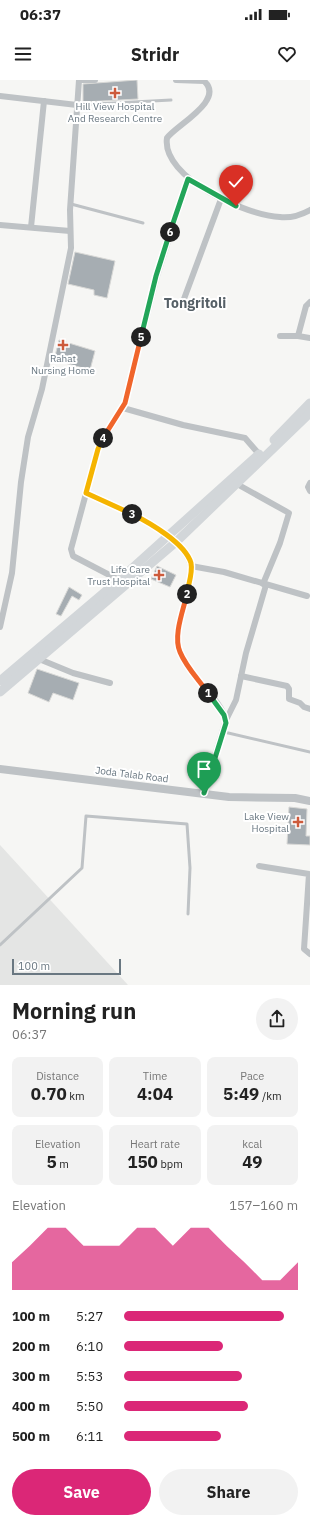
<!DOCTYPE html>
<html lang="en">
<head>
<meta charset="utf-8">
<style>
  :root { --surface:#fff; --page:#f2f2f2; --text:#222; --muted:#767676; --accent:#db2777 }
  body { margin:0; font-family:"IBM Plex Sans",sans-serif; background:var(--page); color:var(--text); height:100vh; display:flex; flex-direction:column; font-size:15px; white-space:nowrap }
  * { box-sizing:border-box; margin:0 }
  p { font-size:13px; color:var(--muted) }
  .icon { flex:none; width:22px; height:22px; fill:none; stroke:currentColor; stroke-width:2; stroke-linecap:round; stroke-linejoin:round }
  .map { position:relative; height:905px; overflow:hidden }
  .details { display:flex; flex-direction:column; background:var(--surface); flex:1 }
  .details>* { flex:none }
  .scale { position:absolute; left:12px; bottom:10px; width:109px; box-sizing:border-box; padding-left:4px; border:2px solid #697781; border-top:0; font-size:11px; line-height:14px; white-space:nowrap; color:#697781; -webkit-text-stroke:3px #fff; paint-order:stroke }
  .pin { position:absolute; display:grid; place-items:center; width:34px; height:34px; color:#fff; margin:-41px -17px; border-radius:50% 50% 50% 0; rotate:-45deg; box-shadow:0 0 4px #0007 }
  .pin .icon { rotate:45deg }
  .km { position:absolute; width:20px; height:20px; margin:-10px; border-radius:50%; background:#222; color:#fff; font-size:11px; line-height:20px; text-align:center }
  .round { display:grid; place-items:center; flex:none; width:42px; height:42px; border-radius:21px; background:var(--page) }
  .headline { display:flex; align-items:center; justify-content:space-between; height:68px; padding:0 12px }
  h1 { font-size:22px; font-weight:700; line-height:30px }
  .stats { display:grid; grid-template-columns:repeat(3,1fr); gap:6px; height:68px; padding:4px 12px }
  .stats div { display:grid; align-content:center; border-radius:8px; background:var(--page); text-align:center }
  .stats b { font-size:17px; font-weight:700 }
  .stats small { font-size:11px; font-weight:400 }
  .stats p { font-size:11px }
  .chart { height:112px; padding:8px 12px }
  .chart p { display:flex; justify-content:space-between }
  .chart svg { width:100%; height:72px; margin-top:4px; fill:var(--accent); opacity:.7 }
  .action { display:flex; gap:8px; margin-top:auto; padding:8px 12px }
  .action a { flex:1; height:46px; border-radius:24px; background:var(--accent); color:#fff; font-size:16px; font-weight:700; line-height:46px; text-align:center }
  .action a+a { background:var(--page); color:var(--text) }
  ul { padding:0 12px; list-style:none; font-size:13px }
  li { display:grid; grid-template-columns:64px 48px 1fr; align-items:center; height:30px }
  li i { height:10px; border-radius:5px; background:var(--accent) }
  .status { display:flex; justify-content:space-between; align-items:center; height:28px; padding:0 20px; background:var(--surface); direction:ltr }
  .status svg { height:11px; fill:currentColor }
  header { display:flex; justify-content:space-between; align-items:center; height:52px; padding:0 12px; background:var(--surface); font-size:18px; font-weight:700 }
  .map>svg:first-child { display:block }
  .built { fill:#e4e5e4 }
  .building { fill:#a6adb2; stroke:#d8d8d6 }
  .lines { fill:none; stroke-linecap:round; stroke-linejoin:round }
  .service { stroke:#bec2c5; stroke-width:3 }
  .minor { stroke:#bec2c5; stroke-width:6 }
  .tertiary { stroke:#bec2c5; stroke-width:8 }
  .secondary { stroke:#d2d6d9; stroke-width:9 }
  .split-1-casing { stroke:#fff; stroke-width:8 }
  .split-2-casing { stroke:#fff; stroke-width:8 }
  .split-3-casing { stroke:#fff; stroke-width:8 }
  .split-4-casing { stroke:#fff; stroke-width:8 }
  .split-5-casing { stroke:#fff; stroke-width:8 }
  .split-6-casing { stroke:#fff; stroke-width:8 }
  .split-7-casing { stroke:#fff; stroke-width:8 }
  .split-1 { stroke:#22a559; stroke-width:5 }
  .split-2 { stroke:#f0652b; stroke-width:5 }
  .split-3 { stroke:#f5b400; stroke-width:5 }
  .split-4 { stroke:#f5b400; stroke-width:5 }
  .split-5 { stroke:#f0652b; stroke-width:5 }
  .split-6 { stroke:#22a559; stroke-width:5 }
  .split-7 { stroke:#22a559; stroke-width:5 }
  .poi-dot { fill:#cd5b3c; stroke:#fff; stroke-width:1.5 }
  .labels { text-anchor:middle; stroke-width:4; stroke-linejoin:round; paint-order:stroke }
  .poi-label { font-size:10px; fill:#697781; stroke:#fff }
  .street-label { font-size:10px; fill:#697781; stroke:#fff }
  .district-label { font-size:14px; font-weight:bold; fill:#566067; stroke:#fff }
</style>
</head>
<body>
<div class="status"><b>06:37</b><svg viewBox="0 0 49 12"><path d="M0 12V9h3v3zM5 12V6h3v6zM10 12V3h3v9zM15 12V0h3v12zM26 1h20v11H26zM47 4h2v5h-2z"/></svg></div>
<header><svg class="icon" aria-label="menu" viewBox="0 0 24 24"><path d="M4 6h16M4 12h16M4 18h16"/></svg>Stridr<svg class="icon" aria-label="heart" viewBox="0 0 24 24"><path d="M12 20l-8-8c-3-5 5-10 8-4 3-6 11-1 8 4z"/></svg></header>
<div class="map">
<svg width="310" height="905" viewBox="0 0 310 905">
  <rect width="100%" height="100%" fill="#f6f6f4"/>
  <polygon class="built" points="0,765 128,905 0,905"/>
  <g class="building">
    <polygon points="137,0 138,19 83,22 83,4"/>
    <polygon points="75,172 115,181 107,218 94,215 94,210 68,204"/>
    <polygon points="59,260 95,271 90,290 54,280"/>
    <polygon points="157,486 176,495 170,507 151,499"/>
    <polygon points="69,507 82,515 79,520 72,516 61,536 56,534"/>
    <polygon points="37,589 79,603 73,620 53,613 49,622 28,613"/>
    <polygon points="289,727 307,729 306,756 310,756 310,765 287,764"/>
  </g>
  <g class="lines">
    <g class="service">
      <polyline points="77,25 171,20"/>
      <polyline points="71,124 143,143"/>
      <polyline points="224,652 310,672"/>
      <polyline points="0,865 82,788 86,736 187,744 190,788 188,834"/>
    </g>
    <g class="minor">
      <polyline points="79,0 95,0"/>
      <path d="M176,0L204,1C226,20 175,46 167,58C161,98 248,136 280,137C290,138 301,135 310,130"/>
      <polyline points="0,16 77,25"/>
      <polyline points="0,145 70,151"/>
      <polyline points="31,147 44,21"/>
      <polyline points="181,227 221,119"/>
      <polyline points="280,256 298,256 310,258"/>
      <polyline points="298,256 306,226 310,222"/>
      <polyline points="123,328 183,345 245,358 259,374"/>
      <polyline points="310,403 308,407 310,411"/>
      <polyline points="237,404 289,433 280,463 263,504"/>
      <path d="M86,413C114,426 181,452 190,483C194,492 188,506 186,516C183,532 175,553 179,569C185,593 220,617 226,640L203,713"/>
      <polyline points="191,486 224,492 307,516"/>
      <polyline points="119,500 73,476 71,469 98,369 125,323 157,196 188,99"/>
      <polyline points="0,547 12,493 21,402 28,357 42,309 71,168 70,130 79,0"/>
      <polyline points="39,579 73,593 110,603"/>
      <polyline points="241,596 287,606 289,609 289,619 300,623 304,627 310,629"/>
      <polyline points="226,640 236,620 246,573 266,505"/>
      <polyline points="259,786 309,794 304,869 310,874"/>
    </g>
    <polyline class="tertiary" points="0,689 229,717 295,718 310,721"/>
    <g class="secondary">
      <polyline points="274,360 310,323"/>
      <polyline points="0,601 119,500 259,374"/>
      <polyline points="0,612 176,462 310,333"/>
    </g>
  </g>
  <g class="lines">
    <defs>
      <polyline id="split-1" points="204,713 226,643 224,635 208,613"/>
      <path id="split-2" d="M187,514C183,531 173,556 180,572C186,587 199,600 208,613"/>
      <path id="split-3" d="M132,434C150,443 185,463 191,483C193,493 188,505 187,514"/>
      <polyline id="split-4" points="103,358 98,369 86,413 132,434"/>
      <polyline id="split-5" points="103,358 125,323 141,257"/>
      <polyline id="split-6" points="141,257 156,196 170,152"/>
      <polyline id="split-7" points="170,152 188,99 236,126"/>
    </defs>
    <use href="#split-1" class="split-1-casing"/>
    <use href="#split-2" class="split-2-casing"/>
    <use href="#split-3" class="split-3-casing"/>
    <use href="#split-4" class="split-4-casing"/>
    <use href="#split-5" class="split-5-casing"/>
    <use href="#split-6" class="split-6-casing"/>
    <use href="#split-7" class="split-7-casing"/>
    <use href="#split-1" class="split-1"/>
    <use href="#split-2" class="split-2"/>
    <use href="#split-3" class="split-3"/>
    <use href="#split-4" class="split-4"/>
    <use href="#split-5" class="split-5"/>
    <use href="#split-6" class="split-6"/>
    <use href="#split-7" class="split-7"/>
  </g>
  <g class="poi-dot">
    <path d="M113 7h4v4h4v4h-4v4h-4v-4h-4v-4h4z"/>
    <path d="M61 259h4v4h4v4h-4v4h-4v-4h-4v-4h4z"/>
    <path d="M157 489h4v4h4v4h-4v4h-4v-4h-4v-4h4z"/>
    <path d="M296 736h4v4h4v4h-4v4h-4v-4h-4v-4h4z"/>
  </g>
  <g class="labels">
    <g class="poi-label">
      <text x="115" y="30">Hill View Hospital<tspan x="115" dy="12">And Research Centre</tspan></text>
      <text x="63" y="282">Rahat<tspan x="63" dy="12">Nursing Home</tspan></text>
      <text x="150" y="493" text-anchor="end">Life Care<tspan x="150" dy="12">Trust Hospital</tspan></text>
      <text x="289" y="740" text-anchor="end">Lake View<tspan x="289" dy="12">Hospital</tspan></text>
    </g>
    <g class="street-label">
      <text transform="translate(132 694) rotate(7)" y="4">Joda Talab Road</text>
    </g>
    <g class="district-label">
      <text x="195" y="228">Tongritoli</text>
    </g>
  </g>
</svg>
<div class="scale">100 m</div>
<div class="pin" style="left:204px;top:713px;background:#1e9e55"><svg class="icon" aria-label="arrive" viewBox="0 0 24 24"><path d="M6 21V4h12l-3 4 3 4H6"/></svg></div>
<div class="pin" style="left:236px;top:126px;background:#d93025"><svg class="icon" aria-label="check" viewBox="0 0 24 24"><path d="M5 12l5 5 9-10"/></svg></div>
<b class="km" style="left:208px;top:613px">1</b>
<b class="km" style="left:187px;top:514px">2</b>
<b class="km" style="left:132px;top:434px">3</b>
<b class="km" style="left:103px;top:358px">4</b>
<b class="km" style="left:141px;top:257px">5</b>
<b class="km" style="left:170px;top:152px">6</b>
</div>
<section class="details">
<div class="headline"><div><h1>Morning run</h1><p>06:37</p></div><a class="round"><svg class="icon" aria-label="share" viewBox="0 0 24 24"><path d="M12 15V3M7 8l5-5 5 5M5 13v7h14v-7"/></svg></a></div>
<div class="stats">
<div><p>Distance</p><b>0.70<small> km</small></b></div>
<div><p>Time</p><b>4:04</b></div>
<div><p>Pace</p><b>5:49<small> /km</small></b></div>
</div>
<div class="stats">
<div><p>Elevation</p><b>5<small> m</small></b></div>
<div><p>Heart rate</p><b>150<small> bpm</small></b></div>
<div><p>kcal</p><b>49</b></div>
</div>
<div class="chart"><p><span>Elevation</span>157–160 m</p>
<svg viewBox="0 0 160 44" preserveAspectRatio="none"><path d="M0 44V27L10 17L20 6L30 6L40 17L50 17L60 17L70 6L80 6L90 17L100 6L110 6L120 17L130 27L140 38L150 38L160 27V44z"/></svg>
</div>
<ul>
<li><b>100 m</b>5:27<i style="width:92%"></i></li>
<li><b>200 m</b>6:10<i style="width:57%"></i></li>
<li><b>300 m</b>5:53<i style="width:68%"></i></li>
<li><b>400 m</b>5:50<i style="width:71%"></i></li>
<li><b>500 m</b>6:11<i style="width:56%"></i></li>
</ul>
<div class="action"><a>Save</a><a>Share</a></div>
</section>
</body>
</html>
